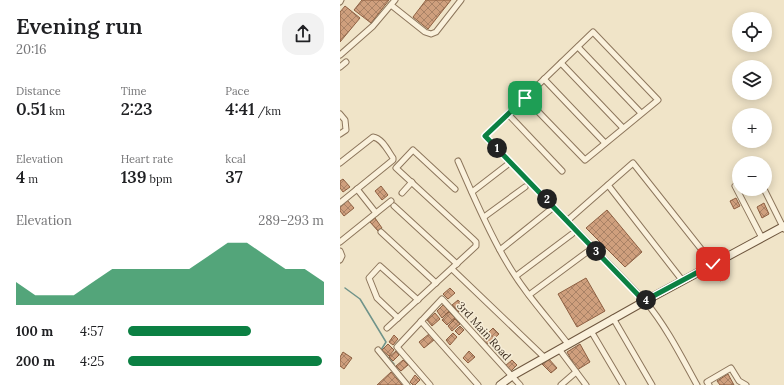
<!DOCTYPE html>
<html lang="en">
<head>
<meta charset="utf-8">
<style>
  :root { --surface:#fff; --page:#f2f2f2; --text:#202124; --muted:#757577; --accent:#0b8043 }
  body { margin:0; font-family:Lora,serif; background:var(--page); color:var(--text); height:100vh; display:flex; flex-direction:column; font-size:15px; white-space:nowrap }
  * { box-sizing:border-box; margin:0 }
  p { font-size:13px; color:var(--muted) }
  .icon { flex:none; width:22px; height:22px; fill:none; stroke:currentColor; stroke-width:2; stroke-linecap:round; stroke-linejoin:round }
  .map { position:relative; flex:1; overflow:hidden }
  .side { display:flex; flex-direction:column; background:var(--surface); width:340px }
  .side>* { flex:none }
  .buttons { position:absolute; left:392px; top:12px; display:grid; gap:8px }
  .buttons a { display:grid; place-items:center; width:40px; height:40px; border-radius:50%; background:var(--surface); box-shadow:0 2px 10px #0003; font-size:20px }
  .pin { position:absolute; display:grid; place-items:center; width:34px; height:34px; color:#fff; margin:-17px; border-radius:8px; box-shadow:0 2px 6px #0006 }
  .km { position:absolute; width:20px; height:20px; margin:-10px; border-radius:50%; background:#222; color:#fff; font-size:11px; line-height:20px; text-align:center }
  .round { display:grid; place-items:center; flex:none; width:42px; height:42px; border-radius:16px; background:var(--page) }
  .summary { display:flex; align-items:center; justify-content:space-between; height:68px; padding:0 16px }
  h1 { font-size:22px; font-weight:600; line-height:30px }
  .stats { display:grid; grid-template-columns:repeat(3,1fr); gap:6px; height:68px; padding:4px 16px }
  .stats div { display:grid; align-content:center }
  .stats b { font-size:17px; font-weight:600 }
  .stats small { font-size:11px; font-weight:400 }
  .stats p { font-size:11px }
  .chart { height:112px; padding:8px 16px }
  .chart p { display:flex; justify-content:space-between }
  .chart svg { width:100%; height:72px; margin-top:4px; fill:var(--accent); opacity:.7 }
  ul { padding:0 16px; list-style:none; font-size:13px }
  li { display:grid; grid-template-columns:64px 48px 1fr; align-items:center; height:30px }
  li i { height:10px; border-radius:5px; background:var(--accent) }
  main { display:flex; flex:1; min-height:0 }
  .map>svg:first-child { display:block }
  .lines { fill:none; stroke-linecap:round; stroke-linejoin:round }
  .stream { stroke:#6f938a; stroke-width:1.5 }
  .building { fill:url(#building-cross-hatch); stroke:#8d5f41 }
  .street-casing { stroke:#8d765c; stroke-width:7 }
  .secondary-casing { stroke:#6f573f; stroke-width:9 }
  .street { stroke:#faf1dc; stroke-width:5 }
  .secondary { stroke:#faf1dc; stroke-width:7 }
  .route-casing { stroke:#fff; stroke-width:8 }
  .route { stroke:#0b8043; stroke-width:5 }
  .labels { text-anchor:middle; stroke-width:3; stroke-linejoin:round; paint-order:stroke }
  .street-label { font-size:11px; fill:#3d2e20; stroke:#f7eed8 }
</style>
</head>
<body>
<main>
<section class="side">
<div class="summary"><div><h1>Evening run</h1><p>20:16</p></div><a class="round"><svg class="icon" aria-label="share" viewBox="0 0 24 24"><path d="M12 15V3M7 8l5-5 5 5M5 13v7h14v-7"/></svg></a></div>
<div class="stats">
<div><p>Distance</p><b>0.51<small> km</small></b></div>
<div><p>Time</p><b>2:23</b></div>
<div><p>Pace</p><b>4:41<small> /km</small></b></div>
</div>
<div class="stats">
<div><p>Elevation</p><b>4<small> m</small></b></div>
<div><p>Heart rate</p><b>139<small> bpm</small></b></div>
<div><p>kcal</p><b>37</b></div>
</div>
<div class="chart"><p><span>Elevation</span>289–293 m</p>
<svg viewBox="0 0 160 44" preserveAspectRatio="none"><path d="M0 44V30L10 38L20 38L30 38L40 30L50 22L60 22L70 22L80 22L90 22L100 14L110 6L120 6L130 14L140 22L150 22L160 30V44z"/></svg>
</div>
<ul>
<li><b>100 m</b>4:57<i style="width:63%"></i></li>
<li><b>200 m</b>4:25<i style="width:99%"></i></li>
</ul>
</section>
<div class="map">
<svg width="444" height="385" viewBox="0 0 444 385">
  <defs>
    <pattern id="building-cross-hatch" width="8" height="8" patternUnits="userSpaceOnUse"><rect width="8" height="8" fill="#cf9f7d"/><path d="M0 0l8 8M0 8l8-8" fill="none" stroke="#a98266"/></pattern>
  </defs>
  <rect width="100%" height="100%" fill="#f0e4c8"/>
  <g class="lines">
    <polyline class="stream" points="5,288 20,299 46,342 41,350 54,364"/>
  </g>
  <g class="building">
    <polygon points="22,0 49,0 31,23 14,10"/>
    <polygon points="86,0 111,0 88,29 73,17"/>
    <polygon points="5,6 20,18 0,42 0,12"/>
    <polygon points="3,179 10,187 3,192 0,188 0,181"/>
    <polygon points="41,186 48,195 42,200 35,191"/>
    <polygon points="396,198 400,206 394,209 390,201"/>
    <polygon points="7,200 14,208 4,216 0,211 0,206"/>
    <polygon points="424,203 429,214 422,218 417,207"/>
    <polygon points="267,210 302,252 285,267 246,228"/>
    <polygon points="35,218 42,228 38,231 30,222"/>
    <polygon points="382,265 388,277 380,281 374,270"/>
    <polygon points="246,278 265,311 237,327 218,294"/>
    <polygon points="110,288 115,293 108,299 103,294"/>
    <polygon points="118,300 124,307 119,312 112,305"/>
    <polygon points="103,305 109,311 102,318 97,311"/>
    <polygon points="109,312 115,318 107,325 102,320"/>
    <polygon points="95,313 100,319 92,326 87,320"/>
    <polygon points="115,319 120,324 112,331 108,326"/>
    <polygon points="120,326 124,330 119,335 115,331"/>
    <polygon points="153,328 159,334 148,344 143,338"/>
    <polygon points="113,333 117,337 110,345 106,340"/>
    <polygon points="89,334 94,340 84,348 79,342"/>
    <polygon points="54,335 58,339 53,345 49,342"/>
    <polygon points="48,344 54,350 49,356 42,350"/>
    <polygon points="240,344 250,362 237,370 227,352"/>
    <polygon points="56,351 59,355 53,361 49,357"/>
    <polygon points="129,351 135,357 128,363 123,358"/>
    <polygon points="3,352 12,358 4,369 0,366 0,357"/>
    <polygon points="208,358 217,368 211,373 202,364"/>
    <polygon points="63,360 68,365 61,371 56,366"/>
    <polygon points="172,360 177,365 170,372 165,366"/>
    <polygon points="51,372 62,385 37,385"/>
    <polygon points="388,374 394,385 380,385 377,381"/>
    <polygon points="75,375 80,380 75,385 73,385 70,382"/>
  </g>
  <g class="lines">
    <defs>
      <g id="street">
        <polyline points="0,2 1,0"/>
        <polyline points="51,5 85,32 91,34 96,32 121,0"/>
        <polyline points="238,47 301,113"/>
        <polyline points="0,55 33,26 55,0"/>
        <polyline points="221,63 283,128"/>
        <polyline points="0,67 6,62"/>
        <polyline points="204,79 265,143"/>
        <path d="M185,98L245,160L318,100L253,32L145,136L305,301C326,326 341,356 357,385"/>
        <polyline points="0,114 5,120 6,130 0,134"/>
        <polyline points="168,114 222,171"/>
        <path d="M118,161C133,195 147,229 166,261C183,291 207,317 228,344"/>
        <path d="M0,163L33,137C42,138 48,151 53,158V160L0,203"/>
        <polyline points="268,185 342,280"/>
        <polyline points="395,186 422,238"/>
        <polyline points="17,189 36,213"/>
        <polyline points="424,189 444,229"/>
        <polyline points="132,192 167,165"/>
        <polyline points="62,193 72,182"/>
        <polyline points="54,206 117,264"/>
        <polyline points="144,217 185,187"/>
        <polyline points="227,221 293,163 373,264"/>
        <polyline points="41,232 96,283"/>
        <polyline points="0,242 51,201"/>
        <polyline points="160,250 210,210"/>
        <polyline points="0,251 2,256 0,260"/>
        <polyline points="112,269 204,357"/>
        <polyline points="176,276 232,234"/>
        <polyline points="189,295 247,252"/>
        <polyline points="58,318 37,298 29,278 40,266 78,300"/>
        <polyline points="273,318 312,385"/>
        <polyline points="81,321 138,385"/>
        <polyline points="47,328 136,246 136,242 133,239 56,168 73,150 115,189"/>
        <polyline points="251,331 283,385"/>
        <polyline points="219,349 246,385"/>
        <polyline points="38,350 67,385"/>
        <polyline points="90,385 57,347 102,299 180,385"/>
        <polyline points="221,385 236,372"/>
        <polyline points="369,385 367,382 391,368 399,381 406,385"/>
      </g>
      <polyline id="secondary" points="160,385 172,376 305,301 444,226"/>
    </defs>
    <use href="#street" class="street-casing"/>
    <use href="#secondary" class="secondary-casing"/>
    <use href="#street" class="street"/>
    <use href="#secondary" class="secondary"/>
  </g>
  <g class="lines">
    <defs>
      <polyline id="route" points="185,98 145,136 304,301 373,264"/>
    </defs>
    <use href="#route" class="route-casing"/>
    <use href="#route" class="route"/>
  </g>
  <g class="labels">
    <g class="street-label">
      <text transform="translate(144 331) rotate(48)" y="4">3rd Main Road</text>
    </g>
  </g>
</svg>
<div class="buttons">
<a><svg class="icon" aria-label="locate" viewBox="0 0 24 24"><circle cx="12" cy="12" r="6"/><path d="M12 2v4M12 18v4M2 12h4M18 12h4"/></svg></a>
<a><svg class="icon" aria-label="layers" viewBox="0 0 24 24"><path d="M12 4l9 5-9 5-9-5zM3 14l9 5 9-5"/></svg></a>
<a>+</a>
<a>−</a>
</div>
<div class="pin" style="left:185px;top:98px;background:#1e9e55"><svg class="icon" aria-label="arrive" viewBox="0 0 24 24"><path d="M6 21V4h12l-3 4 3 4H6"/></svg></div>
<div class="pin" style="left:373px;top:264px;background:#d93025"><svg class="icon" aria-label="check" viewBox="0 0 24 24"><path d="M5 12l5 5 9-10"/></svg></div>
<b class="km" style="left:157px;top:148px">1</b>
<b class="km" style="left:207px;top:199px">2</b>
<b class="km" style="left:256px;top:251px">3</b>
<b class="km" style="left:306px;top:300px">4</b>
</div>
</main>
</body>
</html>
